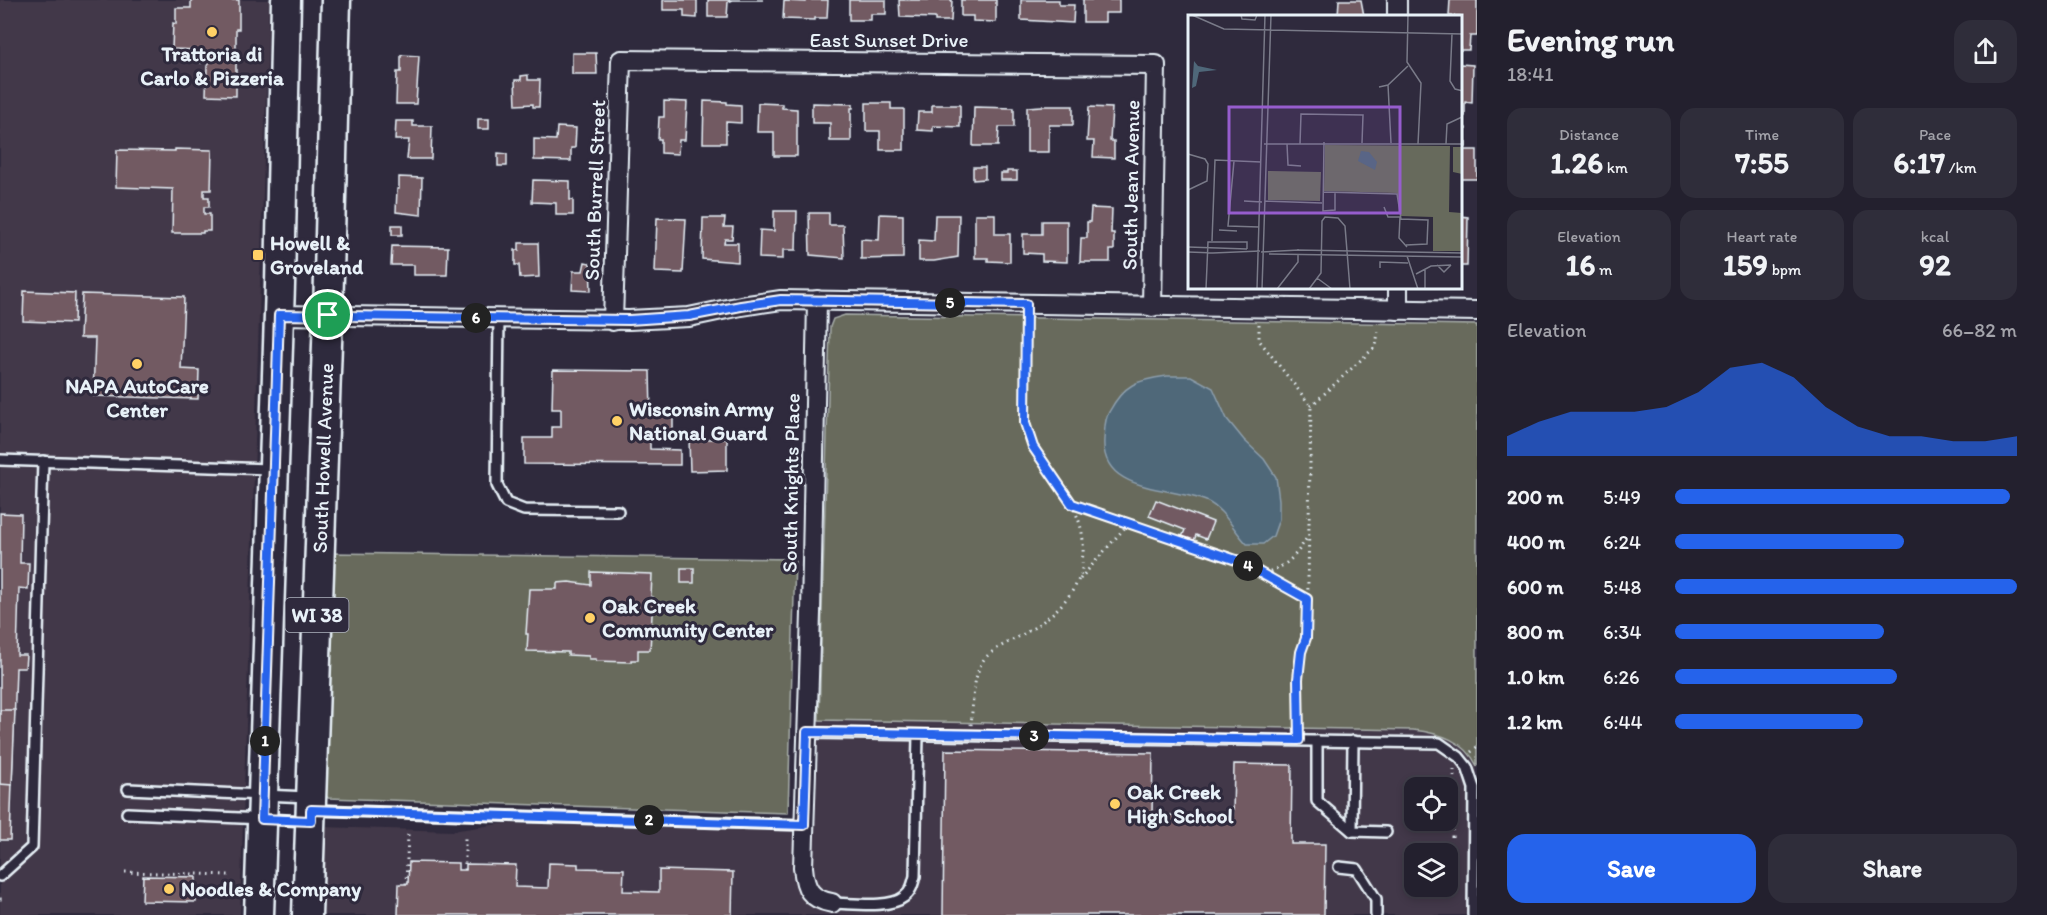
<!DOCTYPE html>
<html lang="en">
<head>
<meta charset="utf-8">
<style>
  :root { --surface:#23202e; --page:#2f2d3a; --text:#f1f3f6; --muted:#a3a3aa; --line:#403e4a; --accent:#2563eb }
  body { margin:0; font-family:Itim,sans-serif; background:var(--page); color:var(--text); height:100vh; display:flex; flex-direction:column; font-size:22px; white-space:nowrap }
  * { box-sizing:border-box; margin:0 }
  p { font-size:20px; color:var(--muted) }
  .icon { flex:none; width:33px; height:33px; fill:none; stroke:currentColor; stroke-width:2; stroke-linecap:round; stroke-linejoin:round }
  .map { position:relative; flex:1; overflow:hidden }
  .drawer { display:flex; flex-direction:column; background:var(--surface); width:570px }
  .drawer>* { flex:none }
  .tools { position:absolute; left:1404px; top:777px; display:grid; gap:12px }
  .tools a { display:grid; place-items:center; width:54px; height:54px; border-radius:12px; background:var(--surface); box-shadow:0 3px 9px #0003,0 0 0 2px var(--line); font-size:30px }
  .pin { position:absolute; display:grid; place-items:center; width:51px; height:51px; color:#fff; margin:-26px; border:3px solid #fff; border-radius:50%; box-shadow:0 2px 6px #0007 }
  .km { position:absolute; width:30px; height:30px; margin:-15px; border-radius:50%; background:#222; color:#fff; font-size:16px; line-height:30px; text-align:center }
  .round { display:grid; place-items:center; flex:none; width:63px; height:63px; border-radius:18px; background:var(--page) }
  .summary { display:flex; align-items:center; justify-content:space-between; height:102px; padding:0 30px }
  h1 { font-size:33px; font-weight:700; line-height:45px }
  .stats { display:grid; grid-template-columns:repeat(3,1fr); gap:9px; height:102px; padding:6px 30px }
  .stats div { display:grid; align-content:center; border-radius:15px; background:var(--page); text-align:center }
  .stats b { font-size:30px; font-weight:700 }
  .stats small { font-size:16px; font-weight:400 }
  .stats p { font-size:16px }
  .chart { height:168px; padding:12px 30px }
  .chart p { display:flex; justify-content:space-between }
  .chart svg { width:100%; height:108px; margin-top:6px; fill:var(--accent); opacity:.7 }
  .cta { display:flex; gap:12px; margin-top:auto; padding:12px 30px }
  .cta a { flex:1; height:69px; border-radius:18px; background:var(--accent); color:#fff; font-size:24px; font-weight:700; line-height:69px; text-align:center }
  .cta a+a { background:var(--page); color:var(--text) }
  ul { padding:0 30px; list-style:none; font-size:20px }
  li { display:grid; grid-template-columns:96px 72px 1fr; align-items:center; height:45px }
  li i { height:15px; border-radius:8px; background:var(--accent) }
  main { display:flex; flex:1; min-height:0 }
  .map>svg:first-child { display:block }
  .built { fill:#433848; fill-rule:evenodd }
  .green { fill:#676a5c; stroke:#a8aeaa; stroke-width:1.5 }
  .water { fill:#4f6779; stroke:#8c9eac; stroke-width:1.5 }
  .building { fill:#725a62; stroke:#e8f1f8; stroke-width:1.5 }
  .lines { fill:none; stroke-linecap:round; stroke-linejoin:round }
  .lane-casing { stroke:#e8f1f8; stroke-width:14 }
  .street-casing { stroke:#e8f1f8; stroke-width:22 }
  .primary-casing { stroke:#e8f1f8; stroke-width:33 }
  .path { stroke:#e8f1f8; stroke-width:3; stroke-dasharray:1.5 4.5; stroke-linecap:butt }
  .lane { stroke:#2f2a3d; stroke-width:9 }
  .street { stroke:#2f2a3d; stroke-width:18 }
  .primary { stroke:#2f2a3d; stroke-width:28 }
  .route-casing { stroke:#fff; stroke-width:12 }
  .route { stroke:#2563eb; stroke-width:8 }
  .poi-dot { fill:#ffd166; stroke:#2f2a3d; stroke-width:2 }
  .labels { text-anchor:middle; stroke-width:6; stroke-linejoin:round; paint-order:stroke }
  .shield { fill:#2f2a3d; stroke:#b0b5c0; stroke-width:1.5 }
  .shield-label { font-size:20px; font-weight:bold; fill:#e8f1f8 }
  .street-label { font-size:21px; fill:#e8f1f8; stroke:#2f2a3d }
  .poi-label { font-size:21px; font-weight:bold; fill:#e8f1f8; stroke:#2f2a3d; text-anchor:start }
  .inset-road { fill:none; stroke:#797a88; stroke-width:1.5 }
  .view { fill:#965dcd; fill-opacity:0.15; stroke:#965dcd; stroke-width:3 }
  .inset-edge { fill:none; stroke:#e8f1f8; stroke-width:3 }
</style>
</head>
<body>
<main>
<div class="map">
<svg width="1477" height="915" viewBox="0 0 1477 915">
  <rect width="100%" height="100%" fill="#2f2a3d"/>
  <filter id="ink" filterUnits="userSpaceOnUse"><feTurbulence type="fractalNoise" baseFrequency=".0167" numOctaves="2"/><feDisplacementMap in="SourceGraphic" scale="12" xChannelSelector="R" yChannelSelector="G"/><feConvolveMatrix kernelMatrix="1 2 1 2 8 2 1 2 1" color-interpolation-filters="sRGB"/></filter>
  <g filter="url(#ink)">
    <g class="built">
      <polygon points="0,0 269,0 240,915 0,915"/>
      <path d="M819,720L1413,730L1432,732L1451,739L1460,745L1474,759L1477,766V915H319L321,827L452,831L506,823L815,832ZM1414,788H1448V820H1414ZM1414,854H1448V886H1414Z"/>
    </g>
    <g class="green">
      <path d="M845,315L1477,325V766C1465,740 1439,733 1413,730L819,720L830,327L833,319Z"/>
      <polygon points="330,553 795,559 788,813 328,798 325,794"/>
    </g>
    <path class="water" d="M1167,376H1191L1213,388L1227,419L1244,440L1264,459L1276,477L1279,500V519L1273,536L1263,544H1247C1234,531 1224,509 1206,501C1172,486 1100,494 1104,439C1105,430 1104,420 1109,412C1124,384 1137,380 1167,376Z"/>
    <g class="building">
      <polygon points="191,0 239,0 239,29 236,29 236,96 206,95 207,66 209,63 206,60 201,63 194,54 198,50 172,49 173,23 176,24 176,8 191,8"/>
      <polygon points="663,0 697,0 697,18 684,17 684,10 663,10"/>
      <polygon points="708,0 763,0 733,0 728,2 727,17 708,17"/>
      <polygon points="806,0 828,0 827,18 815,18 815,20 783,19 784,1 806,2"/>
      <polygon points="849,0 886,0 886,14 871,14 871,20 849,20"/>
      <polygon points="899,0 952,0 951,21 935,21 935,18 900,17"/>
      <polygon points="961,0 996,0 996,22 973,21 973,16 961,16"/>
      <polygon points="1021,0 1059,0 1059,5 1074,5 1073,23 1021,20"/>
      <polygon points="1083,0 1119,0 1119,13 1105,13 1105,22 1083,22"/>
      <polygon points="1339,0 1361,0 1364,16 1338,16"/>
      <polygon points="1450,0 1477,0 1477,36 1470,36 1469,50 1460,50 1460,16 1449,16"/>
      <polygon points="572,53 596,53 597,74 572,74"/>
      <polygon points="401,55 419,56 416,104 396,104 397,72 401,72"/>
      <polygon points="1460,64 1473,65 1472,103 1465,102 1465,116 1460,116"/>
      <polygon points="528,75 528,80 540,80 539,107 533,107 533,104 516,105 515,80 521,80 521,76"/>
      <polygon points="664,101 687,102 685,140 679,140 678,154 661,153 661,139 658,139 659,117 664,117"/>
      <polygon points="704,101 727,102 727,104 741,105 741,123 726,122 726,143 703,143"/>
      <polygon points="758,103 782,104 782,108 797,109 797,156 774,156 774,132 757,132"/>
      <polygon points="812,103 853,104 853,108 851,108 851,141 830,141 830,123 812,123"/>
      <polygon points="866,103 891,103 891,109 904,109 904,150 880,150 880,131 866,131"/>
      <polygon points="932,105 960,105 960,127 933,126 933,131 917,130 918,112 932,112"/>
      <polygon points="1042,106 1073,106 1073,125 1049,125 1049,152 1027,152 1027,107"/>
      <polygon points="974,107 1014,108 1014,127 999,127 998,146 973,146"/>
      <polygon points="1089,107 1112,108 1110,141 1114,141 1114,158 1093,157 1094,141 1087,141"/>
      <rect x="478" y="119" width="11" height="10"/>
      <polygon points="396,121 413,121 413,126 432,126 431,159 407,159 409,140 395,140"/>
      <polygon points="557,127 576,128 575,148 571,148 571,161 534,160 534,139 556,140"/>
      <rect x="1460" y="128" width="6" height="19"/>
      <polygon points="175,149 212,150 211,190 204,190 204,197 209,197 209,207 204,207 204,214 210,214 210,231 203,231 203,233 172,233 173,189 116,187 117,150 175,151"/>
      <rect x="1460" y="150" width="17" height="29"/>
      <polygon points="498,153 507,154 507,166 498,166"/>
      <polygon points="973,167 985,167 985,179 973,180"/>
      <polygon points="1007,171 1017,171 1017,180 1001,180 1001,173 1007,173"/>
      <polygon points="399,177 422,178 421,215 396,212 397,189 399,189"/>
      <polygon points="533,180 570,181 570,200 573,200 573,215 556,215 556,203 532,202"/>
      <polygon points="1091,208 1112,209 1111,233 1114,233 1114,250 1110,250 1110,262 1080,262 1081,238 1087,238 1087,222 1090,222"/>
      <polygon points="774,211 797,211 796,250 783,250 783,259 759,258 760,230 774,231"/>
      <polygon points="809,213 829,213 829,225 843,225 844,258 810,255"/>
      <polygon points="880,214 903,215 903,258 861,259 861,239 879,240"/>
      <polygon points="975,214 995,214 995,234 1010,234 1010,262 988,261 988,258 975,258"/>
      <polygon points="935,215 959,215 958,257 934,261 919,261 919,240 934,241"/>
      <polygon points="1460,216 1468,217 1467,266 1460,266"/>
      <polygon points="657,218 686,219 683,273 655,272"/>
      <polygon points="703,218 725,218 724,227 733,227 732,239 725,239 724,243 738,243 738,262 702,259"/>
      <polygon points="1042,221 1067,221 1067,262 1042,261 1042,254 1023,253 1023,234 1042,234"/>
      <rect x="392" y="225" width="10" height="10"/>
      <polygon points="519,243 538,243 539,277 520,278 519,265 515,265 515,250 519,250"/>
      <polygon points="392,246 448,247 447,275 414,275 414,265 391,265"/>
      <polygon points="585,262 590,263 591,291 572,290 573,271 583,271"/>
      <polygon points="24,291 75,293 74,323 23,321"/>
      <polygon points="82,294 184,297 181,369 199,370 198,399 93,396 95,338 80,338"/>
      <polygon points="553,370 650,371 651,414 673,415 673,434 650,434 650,449 680,450 680,465 524,464 524,438 552,438 552,427 561,427 561,409 552,409"/>
      <polygon points="689,439 727,439 727,470 690,471"/>
      <polygon points="1156,500 1213,522 1206,539 1196,535 1194,541 1182,537 1185,530 1149,516"/>
      <polygon points="0,513 21,514 20,563 29,563 28,589 19,588 17,655 26,655 25,668 16,668 10,840 0,840"/>
      <rect x="681" y="568" width="13" height="15"/>
      <polygon points="591,572 652,574 651,597 653,597 650,650 638,650 638,660 631,660 631,662 596,661 596,659 589,659 589,656 568,655 568,652 527,651 528,634 526,634 529,589 557,589 557,583 569,582 591,585"/>
      <polygon points="0,710 15,710 12,785 0,784"/>
      <polygon points="945,750 1153,753 1152,815 1233,816 1234,764 1292,765 1291,844 1325,844 1324,915 943,915"/>
      <polygon points="409,862 458,863 458,870 466,870 466,864 516,865 515,887 548,888 549,863 578,864 578,868 624,869 623,891 659,892 659,870 733,872 732,915 398,915 399,884 408,884"/>
      <polygon points="143,876 196,877 196,902 142,901"/>
    </g>
    <g class="lines">
      <defs>
        <g id="lane">
          <polyline points="499,318 497,485 506,503 524,510 618,511"/>
          <polyline points="0,460 270,469"/>
          <polyline points="807,733 1439,743 1459,757 1467,767 1474,788 1473,915"/>
          <polyline points="1317,741 1317,801 1352,831"/>
          <polyline points="1353,741 1352,831 1386,832"/>
          <polyline points="128,789 308,797"/>
          <polyline points="313,810 804,825"/>
          <polyline points="127,813 308,821"/>
          <polyline points="1339,867 1357,869 1376,899 1376,915"/>
          <polyline points="0,876 32,847 43,461"/>
          <path d="M832,903C851,903 889,909 904,897C911,892 913,884 915,876L918,735"/>
        </g>
        <g id="street">
          <polyline points="1397,0 1397,16"/>
          <polyline points="1398,288 1398,310"/>
          <path d="M817,300L811,613L803,867C805,889 810,899 832,903"/>
          <polyline points="279,315 629,320 689,317 741,306 781,300 1477,311"/>
          <polyline points="613,321 621,60 1156,65 1152,307"/>
        </g>
        <g id="primary">
          <polyline points="259,915 280,285 286,0"/>
          <polyline points="307,915 328,315 336,0"/>
        </g>
      </defs>
      <use href="#lane" class="lane-casing"/>
      <use href="#street" class="street-casing"/>
      <use href="#primary" class="primary-casing"/>
      <g class="path">
        <path d="M1259,324V340L1311,406L1307,638C1296,668 1297,699 1298,730"/>
        <polyline points="1311,406 1376,346 1378,332"/>
        <polyline points="1072,504 1239,561 1264,573 1307,599"/>
        <path d="M1264,573C1288,566 1295,557 1308,536"/>
        <polyline points="1080,579 1128,524"/>
        <path d="M971,725C973,706 972,674 985,658C994,649 1009,642 1020,636C1044,623 1070,602 1080,576C1083,569 1082,560 1083,553C1087,495 1033,473 1025,422C1020,390 1024,354 1025,321"/>
        <polyline points="1471,752 1477,747"/>
        <polyline points="1437,829 1452,829"/>
        <polyline points="1452,837 1454,770"/>
        <polyline points="465,870 465,834"/>
        <polyline points="125,872 230,875"/>
        <polyline points="406,884 408,834"/>
        <polyline points="0,899 3,899"/>
      </g>
      <use href="#lane" class="lane"/>
      <use href="#street" class="street"/>
      <use href="#primary" class="primary"/>
    </g>
  </g>
  <g class="lines" filter="url(#ink)">
    <defs>
      <polygon id="route" points="781,300 1026,304 1025,423 1033,447 1072,504 1239,561 1307,599 1306,638 1301,652 1298,679 1299,740 807,732 804,825 311,810 311,821 262,819 279,315 629,320 689,316 741,306"/>
    </defs>
    <use href="#route" class="route-casing"/>
    <use href="#route" class="route"/>
  </g>
  <g class="poi-dot">
    <circle cx="212" cy="32" r="6"/>
    <rect x="252" y="249" width="12" height="12" rx="3"/>
    <circle cx="137" cy="364" r="6"/>
    <circle cx="617" cy="421" r="6"/>
    <circle cx="590" cy="618" r="6"/>
    <circle cx="1115" cy="804" r="6"/>
    <circle cx="169" cy="889" r="6"/>
  </g>
  <g class="labels">
    <rect class="shield" x="285.5" y="598" width="63" height="34" rx="4.5"/>
    <g class="shield-label">
      <text x="317" y="622">WI 38</text>
    </g>
    <g class="street-label">
      <text x="889" y="47">East Sunset Drive</text>
      <text transform="translate(1131 185) rotate(-89)" y="7">South Jean Avenue</text>
      <text transform="translate(595 190) rotate(-88)" y="7">South Burrell Street</text>
      <text transform="translate(323 458) rotate(-88)" y="7">South Howell Avenue</text>
      <text transform="translate(791 483) rotate(-89)" y="7">South Knights Place</text>
    </g>
    <g class="poi-label">
      <text x="212" y="61" text-anchor="middle">Trattoria di<tspan x="212" dy="24">Carlo &amp; Pizzeria</tspan></text>
      <text x="270" y="250">Howell &amp;<tspan x="270" dy="24">Groveland</tspan></text>
      <text x="137" y="393" text-anchor="middle">NAPA AutoCare<tspan x="137" dy="24">Center</tspan></text>
      <text x="629" y="416">Wisconsin Army<tspan x="629" dy="24">National Guard</tspan></text>
      <text x="602" y="613">Oak Creek<tspan x="602" dy="24">Community Center</tspan></text>
      <text x="1127" y="799">Oak Creek<tspan x="1127" dy="24">High School</tspan></text>
      <text x="181" y="896">Noodles &amp; Company</text>
    </g>
  </g>
  <g transform="translate(1188 15)">
    <rect width="274" height="274" fill="#2f2a3d"/>
    <path d="M137,130L262,131L261,197L274,198V236H245V202L213,201L209,178L136,176ZM265,132H274V159L265,157ZM80,156L133,157L132,186L80,185Z" fill="#676a5c"/>
    <path d="M6,46L10,51L29,55L11,57L8,71L4,73ZM173,136L181,137L189,147L187,155L170,146Z" fill="#4f6779"/>
    <path class="inset-road" d="M4,0L36,14L275,19M53,0L54,4L67,5L69,0M220,0L219,47L233,68L230,129M264,19L262,66L267,74L275,76M200,70L203,128M191,72L200,70L220,51M136,127L135,196L147,195V177M76,129H275M99,129L100,150L113,151M112,129L113,99L175,100L174,128M258,129L259,109L274,102M0,139L17,144L20,149L19,166L0,175M46,146L40,211L71,212M135,177L209,179L213,204L240,205L239,229L218,230M56,186L74,187M77,186L134,188M196,192L200,202H212L211,223L219,232M31,215L49,216M24,226L27,145L73,147M0,232L59,234M109,235L275,238M0,237L27,238M73,237L111,235M25,238L72,236M81,239L275,242M219,241L230,274M249,250L256,257L263,250M192,253V247L220,248M228,259L243,251L263,250M129,263L144,274M18,274L20,227H59V234M69,274L77,0M74,274L83,0M89,274L110,247V240M121,274L133,258L134,206L137,202L150,203L157,211L162,274M237,274V254"/>
    <path class="view" d="M41,92H212V198H41Z"/>
    <rect width="274" height="274" class="inset-edge"/>
  </g>
</svg>
<div class="tools">
<a><svg class="icon" aria-label="locate" viewBox="0 0 24 24"><circle cx="12" cy="12" r="6"/><path d="M12 2v4M12 18v4M2 12h4M18 12h4"/></svg></a>
<a><svg class="icon" aria-label="layers" viewBox="0 0 24 24"><path d="M12 4l9 5-9 5-9-5zM3 14l9 5 9-5"/></svg></a>
</div>
<div class="pin" style="left:328px;top:315px;background:#1e9e55"><svg class="icon" aria-label="arrive" viewBox="0 0 24 24"><path d="M6 21V4h12l-3 4 3 4H6"/></svg></div>
<b class="km" style="left:265px;top:741px">1</b>
<b class="km" style="left:649px;top:820px">2</b>
<b class="km" style="left:1034px;top:736px">3</b>
<b class="km" style="left:1248px;top:566px">4</b>
<b class="km" style="left:950px;top:303px">5</b>
<b class="km" style="left:476px;top:318px">6</b>
</div>
<section class="drawer">
<div class="summary"><div><h1>Evening run</h1><p>18:41</p></div><a class="round"><svg class="icon" aria-label="share" viewBox="0 0 24 24"><path d="M12 15V3M7 8l5-5 5 5M5 13v7h14v-7"/></svg></a></div>
<div class="stats">
<div><p>Distance</p><b>1.26<small> km</small></b></div>
<div><p>Time</p><b>7:55</b></div>
<div><p>Pace</p><b>6:17<small> /km</small></b></div>
</div>
<div class="stats">
<div><p>Elevation</p><b>16<small> m</small></b></div>
<div><p>Heart rate</p><b>159<small> bpm</small></b></div>
<div><p>kcal</p><b>92</b></div>
</div>
<div class="chart"><p><span>Elevation</span>66–82 m</p>
<svg viewBox="0 0 160 44" preserveAspectRatio="none"><path d="M0 44V36L10 30L20 26L30 26L40 26L50 24L60 18L70 8L80 6L90 12L100 24L110 32L120 36L130 36L140 38L150 38L160 36V44z"/></svg>
</div>
<ul>
<li><b>200 m</b>5:49<i style="width:98%"></i></li>
<li><b>400 m</b>6:24<i style="width:67%"></i></li>
<li><b>600 m</b>5:48<i style="width:100%"></i></li>
<li><b>800 m</b>6:34<i style="width:61%"></i></li>
<li><b>1.0 km</b>6:26<i style="width:65%"></i></li>
<li><b>1.2 km</b>6:44<i style="width:55%"></i></li>
</ul>
<div class="cta"><a>Save</a><a>Share</a></div>
</section>
</main>
</body>
</html>
